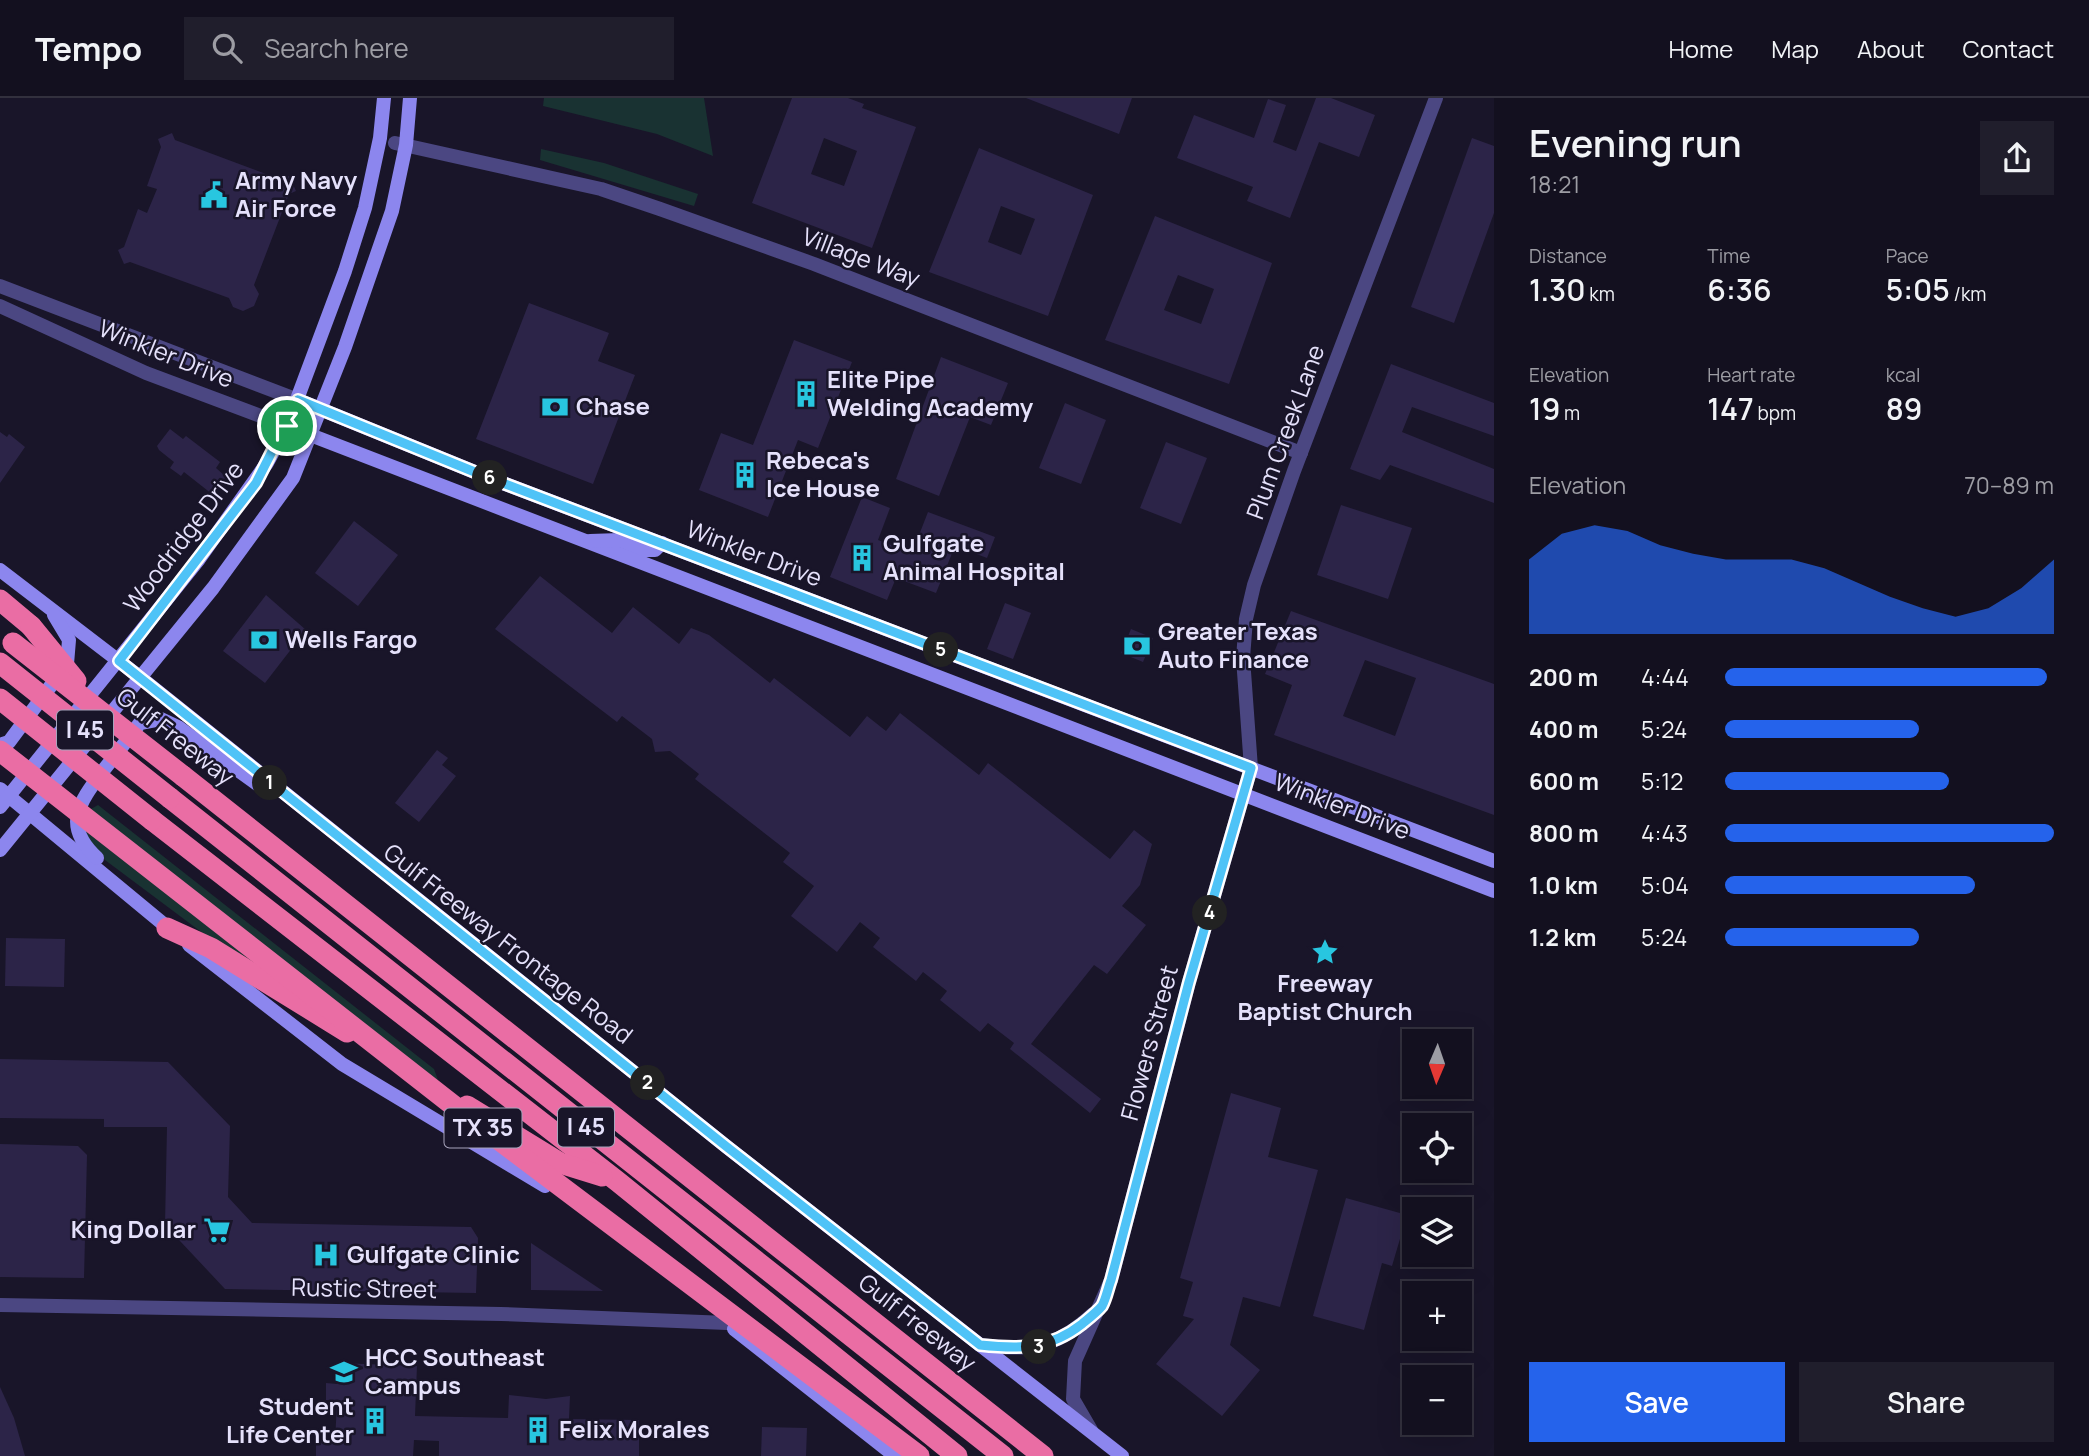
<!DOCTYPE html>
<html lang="en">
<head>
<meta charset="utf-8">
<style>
  :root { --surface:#13101f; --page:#201e2c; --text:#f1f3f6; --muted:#9d9da4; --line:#32303d; --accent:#2563eb }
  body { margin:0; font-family:Manrope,sans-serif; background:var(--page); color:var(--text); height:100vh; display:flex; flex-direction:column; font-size:26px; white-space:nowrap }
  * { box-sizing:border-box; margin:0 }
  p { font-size:23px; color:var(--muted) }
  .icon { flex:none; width:38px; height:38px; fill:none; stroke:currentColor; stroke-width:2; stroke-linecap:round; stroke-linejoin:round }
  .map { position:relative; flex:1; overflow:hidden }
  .sheet { display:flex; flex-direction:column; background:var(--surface); width:595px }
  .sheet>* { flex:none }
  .needle { width:46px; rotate:182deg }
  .controls { position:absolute; left:1402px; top:931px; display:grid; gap:14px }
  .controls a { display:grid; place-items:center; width:70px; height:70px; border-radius:0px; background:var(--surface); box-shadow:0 7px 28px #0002,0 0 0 2px var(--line); font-size:35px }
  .pin { position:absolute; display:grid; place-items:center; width:60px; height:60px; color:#fff; margin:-30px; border:4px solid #fff; border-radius:50%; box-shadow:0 2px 7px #0007 }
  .km { position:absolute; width:35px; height:35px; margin:-18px; border-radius:50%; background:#222; color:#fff; font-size:19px; line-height:35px; text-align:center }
  .round { display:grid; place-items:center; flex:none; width:74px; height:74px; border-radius:0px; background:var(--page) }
  .overview { display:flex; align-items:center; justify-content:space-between; height:119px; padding:0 35px }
  h1 { font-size:38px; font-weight:600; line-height:52px }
  .metrics { display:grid; grid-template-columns:repeat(3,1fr); gap:10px; height:119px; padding:7px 35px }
  .metrics div { display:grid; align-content:center }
  .metrics b { font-size:30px; font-weight:600 }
  .metrics small { font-size:19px; font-weight:400 }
  .metrics p { font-size:19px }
  .chart { height:196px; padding:14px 35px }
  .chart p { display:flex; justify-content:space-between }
  .chart svg { width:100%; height:126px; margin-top:7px; fill:var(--accent); opacity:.7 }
  .primary-button { display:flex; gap:14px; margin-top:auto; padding:14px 35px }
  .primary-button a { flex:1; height:80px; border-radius:0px; background:var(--accent); color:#fff; font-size:28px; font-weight:600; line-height:80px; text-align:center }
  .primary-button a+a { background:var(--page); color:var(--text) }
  ul { padding:0 35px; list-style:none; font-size:23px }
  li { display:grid; grid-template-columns:112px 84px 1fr; align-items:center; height:52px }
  li i { height:18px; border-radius:9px; background:var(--accent) }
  header { display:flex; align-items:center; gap:42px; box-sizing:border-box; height:98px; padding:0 35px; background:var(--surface); border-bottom:2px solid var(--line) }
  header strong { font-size:33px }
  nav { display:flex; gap:38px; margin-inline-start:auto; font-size:24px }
  .search { width:490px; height:63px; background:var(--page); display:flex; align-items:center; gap:18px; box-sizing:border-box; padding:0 24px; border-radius:0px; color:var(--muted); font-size:26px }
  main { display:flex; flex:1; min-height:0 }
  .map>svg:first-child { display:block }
  .green { fill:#193232 }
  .building { fill:#2c2448; fill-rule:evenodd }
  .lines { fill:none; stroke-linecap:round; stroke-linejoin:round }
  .minor { stroke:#4b4782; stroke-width:14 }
  .tertiary { stroke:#4b4782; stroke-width:14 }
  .secondary { stroke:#8c86ee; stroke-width:14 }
  .motorway { stroke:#ea6da4; stroke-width:21 }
  .motorway-bridge { stroke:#ea6da4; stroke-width:21 }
  .route-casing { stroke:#fff; stroke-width:14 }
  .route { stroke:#4fc3f7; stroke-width:9 }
  .labels { text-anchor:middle; stroke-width:5; stroke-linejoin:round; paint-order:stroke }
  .shield { fill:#191529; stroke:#a8a4bc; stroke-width:2 }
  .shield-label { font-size:23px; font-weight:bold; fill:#e5e1fb }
  .poi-label { font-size:24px; font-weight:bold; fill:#e5e1fb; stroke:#191529; text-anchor:start }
  .street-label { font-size:24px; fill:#e5e1fb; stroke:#191529 }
</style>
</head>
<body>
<header>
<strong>Tempo</strong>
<div class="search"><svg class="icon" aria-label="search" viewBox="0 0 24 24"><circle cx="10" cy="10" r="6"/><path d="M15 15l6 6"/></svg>Search here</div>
<nav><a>Home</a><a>Map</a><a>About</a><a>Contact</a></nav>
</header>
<main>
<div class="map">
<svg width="1494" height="1358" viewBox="0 0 1494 1358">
  <rect width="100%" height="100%" fill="#191529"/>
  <g class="green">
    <polygon points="544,0 704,0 713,58 657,36 543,8"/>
    <polygon points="541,51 604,65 698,96 694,108 540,62"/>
    <polygon points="98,707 434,971 438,982 232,857 101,759 85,739 84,715"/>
  </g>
  <g class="building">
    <path d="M792,0H848L864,6L862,10L916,29L872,150L752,105ZM824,40L857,53L844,88L811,76Z"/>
    <polygon points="1026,0 1132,0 1119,36"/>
    <polygon points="1316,0 1331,0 1375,17 1359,59 1319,44 1290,120 1247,103 1253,89 1177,60 1194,17 1254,40 1268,1 1286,7 1273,44 1296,53"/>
    <polygon points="172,35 175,42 282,82 289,78 296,93 289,96 254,187 259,196 254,208 243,213 233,209 229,200 130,164 124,166 118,152 124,149 138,111 147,115 157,91 147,88 161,49 158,41"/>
    <polygon points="1472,40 1494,48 1494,115 1454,225 1411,209"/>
    <path d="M979,50L1093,97L1048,218L929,174ZM1001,108L1035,121L1021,157L988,144Z"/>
    <path d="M1155,118L1272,165L1229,286L1105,242ZM1178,177L1214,191L1201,226L1164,212Z"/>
    <polygon points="529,205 609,235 598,263 635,277 593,386 476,341"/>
    <polygon points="794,242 852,264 818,350 798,342 768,419 699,392 721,335 753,347"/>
    <polygon points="941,259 1008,285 991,327 970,319 939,398 896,381"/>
    <polygon points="1391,266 1494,305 1494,338 1412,309 1402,334 1494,371 1494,405 1390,367 1380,382 1350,371"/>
    <polygon points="1065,305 1106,322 1081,386 1039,370"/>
    <polygon points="170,331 183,341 186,338 220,364 216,370 226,379 212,396 184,374 181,378 170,370 174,364 159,352 157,348"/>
    <polygon points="0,334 7,339 9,336 25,349 0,385"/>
    <polygon points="1166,344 1207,360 1181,426 1140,410"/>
    <polygon points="862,399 890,410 878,442 912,455 928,414 995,439 987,460 955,448 936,495 896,480 887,502 830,479"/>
    <polygon points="1341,407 1412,430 1388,501 1317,477"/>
    <polygon points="354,423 398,457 358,508 315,475"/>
    <polygon points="540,478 612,535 633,509 679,546 691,530 709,537 770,585 774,580 850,639 867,618 886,633 900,615 979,677 988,665 1110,761 1134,732 1152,746 1140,787 1122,808 1146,827 1107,876 1094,867 1031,946 1101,1001 1090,1015 1010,951 1014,945 988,925 980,934 940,902 947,893 923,874 916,883 873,849 880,840 860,824 837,854 791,818 814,788 783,764 790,755 695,681 699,676 670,653 655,654 652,641 622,618 617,624 495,531"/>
    <polygon points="266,497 306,532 265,585 223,553"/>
    <polygon points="1005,505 1031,515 1013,561 987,551"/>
    <path d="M1291,513L1494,586V717L1274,637L1292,587L1265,576ZM1365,562L1416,580L1395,638L1343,618Z"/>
    <polygon points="1131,531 1153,540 1143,564 1121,555"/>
    <polygon points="437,652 448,660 442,667 456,678 419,724 395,705"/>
    <polygon points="6,840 65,841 64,889 5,888"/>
    <polygon points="0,961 168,964 230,1028 228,1099 252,1125 471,1129 478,1140 476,1195 225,1191 165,1127 167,1029 104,1029 104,1021 0,1020"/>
    <polygon points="1231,995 1281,1010 1268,1059 1318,1072 1280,1209 1243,1199 1230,1247 1260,1272 1222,1318 1156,1266 1194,1221 1183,1218 1193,1184 1180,1180"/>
    <polygon points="0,1046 78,1048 87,1057 84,1180 0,1179"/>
    <polygon points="1346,1100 1407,1117 1392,1168 1382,1165 1364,1232 1313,1218"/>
    <polygon points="531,1145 603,1193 531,1192"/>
    <polygon points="338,1265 417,1268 415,1318 508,1320 509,1297 546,1301 570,1298 569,1321 639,1322 639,1358 439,1358 439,1343 414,1342 413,1358 316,1358 316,1344 335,1345 337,1303 326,1302 326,1285 337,1286"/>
    <polygon points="0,1289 14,1320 25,1358 0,1358"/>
    <polygon points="762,1329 807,1330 806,1358 761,1358"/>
  </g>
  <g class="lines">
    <g class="minor">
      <polyline points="395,45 601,91 660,111 814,166 1301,355"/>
      <polyline points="0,1207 501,1216 727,1225"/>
      <path d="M980,1247C1030,1253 1055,1251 1093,1216"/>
      <polyline points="1091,1332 1073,1301 1075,1263 1111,1182 1189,884 1251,670 1243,560 1246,521 1254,487 1294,373 1436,0"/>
    </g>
    <g class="tertiary">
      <polyline points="0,188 298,302"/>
      <polyline points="0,208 146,275 287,328"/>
    </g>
    <g class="secondary">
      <polyline points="298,302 487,379 1494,763"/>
      <polyline points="287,328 1494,793"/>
      <polyline points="590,443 620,442 645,452 655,452 662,445"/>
      <polyline points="0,472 141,580 727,1049 1122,1358"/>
      <polyline points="0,647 9,644 67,566 69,542 54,517"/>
      <polyline points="0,691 173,834"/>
      <polyline points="0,709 199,461 267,365 287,328 345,173 365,110 380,40 384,0"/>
      <polyline points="0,752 213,490 293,380 345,249 392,113 406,47 410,0"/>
      <path d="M97,760C62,728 79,705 102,674C115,658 127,642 140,625L161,621L178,629L267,693"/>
      <polyline points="189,847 342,966 545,1088"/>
      <polyline points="734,1231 895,1358"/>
    </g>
    <g class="motorway">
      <polyline points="0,502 31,528"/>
      <polyline points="183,678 1043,1358"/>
      <polyline points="170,700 1003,1358"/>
      <polyline points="152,722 617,1083 957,1358"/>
      <polyline points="167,830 211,850 347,934"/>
      <polyline points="467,1008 560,1065 602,1078"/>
    </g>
    <g class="motorway-bridge">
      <polyline points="31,528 76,583"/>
      <polyline points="13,545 183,678"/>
      <polyline points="0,565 170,700"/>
      <polyline points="0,601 152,722"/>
      <polyline points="0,653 454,1008 919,1358"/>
    </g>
  </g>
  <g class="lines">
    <defs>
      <path id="route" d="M298,302L487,379L1251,670L1189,884L1111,1182C1108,1190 1106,1201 1102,1208C1097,1214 1088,1221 1082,1226C1049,1252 1019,1251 980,1247L727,1049L119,563L256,385Z"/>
    </defs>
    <use href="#route" class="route-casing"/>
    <use href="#route" class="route"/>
  </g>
  <defs>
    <symbol id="civic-bare" viewBox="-9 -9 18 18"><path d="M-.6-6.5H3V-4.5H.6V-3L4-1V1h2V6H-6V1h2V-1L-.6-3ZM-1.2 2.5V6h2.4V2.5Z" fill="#28c6e0" stroke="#191529" stroke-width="2.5" paint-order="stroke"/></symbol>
    <symbol id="building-bare" viewBox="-9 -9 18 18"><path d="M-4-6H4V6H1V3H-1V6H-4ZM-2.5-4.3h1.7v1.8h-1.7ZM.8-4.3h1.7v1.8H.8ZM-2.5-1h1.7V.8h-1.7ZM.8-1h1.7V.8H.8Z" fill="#28c6e0" stroke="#191529" stroke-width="2.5" paint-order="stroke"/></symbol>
    <symbol id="bank-bare" viewBox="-9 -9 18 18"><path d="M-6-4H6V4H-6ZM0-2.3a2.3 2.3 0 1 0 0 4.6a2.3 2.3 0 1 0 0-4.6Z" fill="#28c6e0" stroke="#191529" stroke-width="2.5" paint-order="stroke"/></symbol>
    <symbol id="sight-bare" viewBox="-9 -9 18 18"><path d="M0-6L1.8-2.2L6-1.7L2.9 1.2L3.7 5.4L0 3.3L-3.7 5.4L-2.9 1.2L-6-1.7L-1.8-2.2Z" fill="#28c6e0" stroke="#191529" stroke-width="2.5" paint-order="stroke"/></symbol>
    <symbol id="supermarket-bare" viewBox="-9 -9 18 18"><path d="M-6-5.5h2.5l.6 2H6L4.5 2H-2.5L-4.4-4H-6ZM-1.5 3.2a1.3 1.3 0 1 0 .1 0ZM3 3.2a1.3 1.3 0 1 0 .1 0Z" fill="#28c6e0" stroke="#191529" stroke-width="2.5" paint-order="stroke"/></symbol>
    <symbol id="hospital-bare" viewBox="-9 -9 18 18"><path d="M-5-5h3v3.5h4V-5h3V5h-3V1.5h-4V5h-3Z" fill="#28c6e0" stroke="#191529" stroke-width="2.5" paint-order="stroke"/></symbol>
    <symbol id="university-bare" viewBox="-9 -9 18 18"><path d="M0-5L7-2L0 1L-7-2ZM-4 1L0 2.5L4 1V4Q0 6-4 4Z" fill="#28c6e0" stroke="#191529" stroke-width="2.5" paint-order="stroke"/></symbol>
  </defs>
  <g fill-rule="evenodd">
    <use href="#civic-bare" x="195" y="78" width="38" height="38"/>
    <use href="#building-bare" x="787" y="277" width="38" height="38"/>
    <use href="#bank-bare" x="536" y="290" width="38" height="38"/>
    <use href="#building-bare" x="726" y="358" width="38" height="38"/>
    <use href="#building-bare" x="843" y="441" width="38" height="38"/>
    <use href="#bank-bare" x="245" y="523" width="38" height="38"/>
    <use href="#bank-bare" x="1118" y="529" width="38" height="38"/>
    <use href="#sight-bare" x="1306" y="835" width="38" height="38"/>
    <use href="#supermarket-bare" x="198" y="1113" width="38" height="38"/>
    <use href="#hospital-bare" x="307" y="1138" width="38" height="38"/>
    <use href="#university-bare" x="325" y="1255" width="38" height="38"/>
    <use href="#building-bare" x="356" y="1304" width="38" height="38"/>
    <use href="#building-bare" x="519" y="1313" width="38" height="38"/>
  </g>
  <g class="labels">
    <g class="shield">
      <rect x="57" y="612.5" width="56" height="39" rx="5"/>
      <rect x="558" y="1009.5" width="56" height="39" rx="5"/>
      <rect x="444.5" y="1010.5" width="77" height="39" rx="5"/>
    </g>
    <g class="shield-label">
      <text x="85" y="640">I 45</text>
      <text x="586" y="1037">I 45</text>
      <text x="483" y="1038">TX 35</text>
    </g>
    <g class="poi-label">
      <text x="235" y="91">Army Navy<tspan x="235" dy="28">Air Force</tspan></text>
      <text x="827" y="290">Elite Pipe<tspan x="827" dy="28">Welding Academy</tspan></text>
      <text x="576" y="317">Chase</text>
      <text x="766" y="371">Rebeca's<tspan x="766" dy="28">Ice House</tspan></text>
      <text x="883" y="454">Gulfgate<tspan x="883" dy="28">Animal Hospital</tspan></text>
      <text x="1158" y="542">Greater Texas<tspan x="1158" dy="28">Auto Finance</tspan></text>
      <text x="285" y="550">Wells Fargo</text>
      <text x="1325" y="894" text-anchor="middle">Freeway<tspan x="1325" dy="28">Baptist Church</tspan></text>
      <text x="196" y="1140" text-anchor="end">King Dollar</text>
      <text x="347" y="1165">Gulfgate Clinic</text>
      <text x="365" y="1268">HCC Southeast<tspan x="365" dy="28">Campus</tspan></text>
      <text x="354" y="1317" text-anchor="end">Student<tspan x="354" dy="28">Life Center</tspan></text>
      <text x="559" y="1340">Felix Morales</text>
    </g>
    <g class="street-label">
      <text transform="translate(861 160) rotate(21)" y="8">Village Way</text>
      <text transform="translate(166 256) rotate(22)" y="8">Winkler Drive</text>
      <text transform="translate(1286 334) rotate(-70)" y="8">Plum Creek Lane</text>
      <text transform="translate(184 439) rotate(-53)" y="8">Woodridge Drive</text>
      <text transform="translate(754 456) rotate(21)" y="8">Winkler Drive</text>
      <text transform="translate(175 639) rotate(38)" y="8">Gulf Freeway</text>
      <text transform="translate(1342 709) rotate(21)" y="8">Winkler Drive</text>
      <text transform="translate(508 846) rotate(38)" y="8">Gulf Freeway Frontage Road</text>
      <text transform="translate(1150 945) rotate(-75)" y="8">Flowers Street</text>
      <text transform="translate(364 1191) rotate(1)" y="8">Rustic Street</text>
      <text transform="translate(917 1225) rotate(38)" y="8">Gulf Freeway</text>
    </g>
  </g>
</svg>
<div class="controls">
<a><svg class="needle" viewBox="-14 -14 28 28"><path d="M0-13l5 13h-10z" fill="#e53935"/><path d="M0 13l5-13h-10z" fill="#9d9da4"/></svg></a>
<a><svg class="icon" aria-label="locate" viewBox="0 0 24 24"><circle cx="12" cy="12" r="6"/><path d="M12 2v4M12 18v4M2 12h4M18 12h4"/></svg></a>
<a><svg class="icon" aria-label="layers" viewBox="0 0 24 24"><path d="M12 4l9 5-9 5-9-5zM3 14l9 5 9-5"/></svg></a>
<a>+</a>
<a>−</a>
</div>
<div class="pin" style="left:287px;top:328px;background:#1e9e55"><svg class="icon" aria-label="arrive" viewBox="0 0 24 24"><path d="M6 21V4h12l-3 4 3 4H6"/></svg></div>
<b class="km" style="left:270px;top:685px">1</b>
<b class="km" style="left:648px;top:985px">2</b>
<b class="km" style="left:1039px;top:1249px">3</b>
<b class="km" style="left:1210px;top:815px">4</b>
<b class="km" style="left:941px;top:552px">5</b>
<b class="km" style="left:490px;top:380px">6</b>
</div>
<section class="sheet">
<div class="overview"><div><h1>Evening run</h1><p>18:21</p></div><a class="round"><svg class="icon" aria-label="share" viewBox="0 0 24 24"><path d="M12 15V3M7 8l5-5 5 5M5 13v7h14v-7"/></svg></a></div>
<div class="metrics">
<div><p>Distance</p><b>1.30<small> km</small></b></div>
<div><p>Time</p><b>6:36</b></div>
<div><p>Pace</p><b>5:05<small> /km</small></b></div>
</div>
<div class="metrics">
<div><p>Elevation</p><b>19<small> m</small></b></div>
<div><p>Heart rate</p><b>147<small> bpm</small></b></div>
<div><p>kcal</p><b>89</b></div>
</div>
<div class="chart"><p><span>Elevation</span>70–89 m</p>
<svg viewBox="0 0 160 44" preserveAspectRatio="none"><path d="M0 44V18L10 9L20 6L30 8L40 13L50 16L60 18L70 18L80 18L90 21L100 26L110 31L120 35L130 38L140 35L150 28L160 18V44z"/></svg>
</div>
<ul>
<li><b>200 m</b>4:44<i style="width:98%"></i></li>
<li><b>400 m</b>5:24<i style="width:59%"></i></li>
<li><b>600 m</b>5:12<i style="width:68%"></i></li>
<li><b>800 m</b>4:43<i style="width:100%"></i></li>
<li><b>1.0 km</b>5:04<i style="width:76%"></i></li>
<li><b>1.2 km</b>5:24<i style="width:59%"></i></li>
</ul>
<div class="primary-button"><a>Save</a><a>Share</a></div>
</section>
</main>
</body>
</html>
